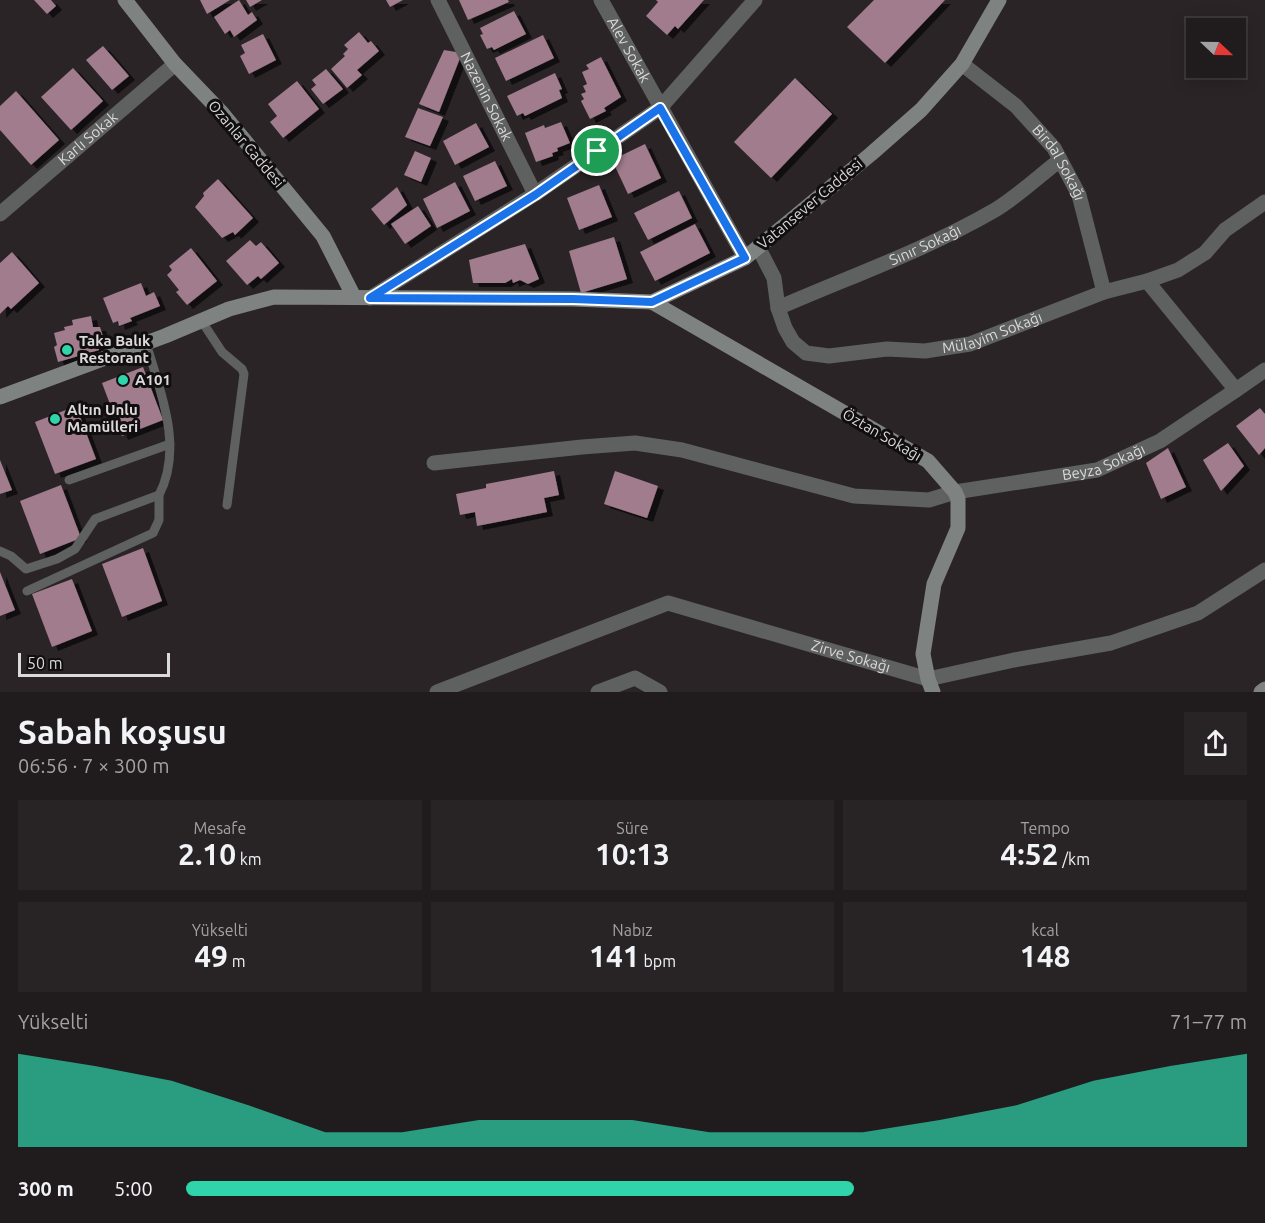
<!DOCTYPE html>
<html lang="tr">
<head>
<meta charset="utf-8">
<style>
  :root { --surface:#201b1d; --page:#282426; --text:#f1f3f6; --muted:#a2a1a4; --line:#3d393b; --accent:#2fd4aa }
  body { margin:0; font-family:Ubuntu,sans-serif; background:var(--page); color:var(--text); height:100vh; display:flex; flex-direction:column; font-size:22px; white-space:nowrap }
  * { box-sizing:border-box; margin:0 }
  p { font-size:20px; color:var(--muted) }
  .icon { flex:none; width:33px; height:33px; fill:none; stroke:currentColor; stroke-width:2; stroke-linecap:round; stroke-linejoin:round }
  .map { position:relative; height:692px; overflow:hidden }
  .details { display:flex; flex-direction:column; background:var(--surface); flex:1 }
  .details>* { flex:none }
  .needle { width:39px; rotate:112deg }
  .tools { position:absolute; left:1186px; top:18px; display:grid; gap:12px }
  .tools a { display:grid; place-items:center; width:60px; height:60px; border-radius:0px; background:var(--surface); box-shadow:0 3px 15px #0003,0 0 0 2px var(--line); font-size:30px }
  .scale { position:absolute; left:18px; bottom:15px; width:152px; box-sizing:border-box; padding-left:6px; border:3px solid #dcd9da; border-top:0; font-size:16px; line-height:21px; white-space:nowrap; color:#dcd9da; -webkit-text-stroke:4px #110e0f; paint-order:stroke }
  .pin { position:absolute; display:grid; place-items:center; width:51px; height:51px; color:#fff; margin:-26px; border:3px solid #fff; border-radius:50%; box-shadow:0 2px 6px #0007 }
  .round { display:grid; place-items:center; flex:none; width:63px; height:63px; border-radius:0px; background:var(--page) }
  .overview { display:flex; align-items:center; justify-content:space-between; height:102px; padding:0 18px }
  h1 { font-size:33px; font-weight:700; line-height:45px }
  .stats { display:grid; grid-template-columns:repeat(3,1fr); gap:9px; height:102px; padding:6px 18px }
  .stats div { display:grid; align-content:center; border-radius:0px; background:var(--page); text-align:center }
  .stats b { font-size:30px; font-weight:700 }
  .stats small { font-size:16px; font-weight:400 }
  .stats p { font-size:16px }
  .chart { height:168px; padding:12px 18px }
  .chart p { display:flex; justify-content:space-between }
  .chart svg { width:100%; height:108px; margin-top:6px; fill:var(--accent); opacity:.7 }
  ul { padding:0 18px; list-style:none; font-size:20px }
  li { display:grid; grid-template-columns:96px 72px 1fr; align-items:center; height:45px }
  li i { height:15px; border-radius:8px; background:var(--accent) }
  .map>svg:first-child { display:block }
  .building { fill:#a17b8d; filter:url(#shadow) }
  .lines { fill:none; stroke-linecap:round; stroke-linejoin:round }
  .lane { stroke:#5e6160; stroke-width:9 }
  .street { stroke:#5e6160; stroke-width:15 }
  .secondary { stroke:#7e8381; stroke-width:15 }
  .route-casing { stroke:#fff; stroke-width:12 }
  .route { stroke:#1a73e8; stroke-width:8 }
  .poi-dot { fill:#2fd4aa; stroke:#110e0f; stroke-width:2 }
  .labels { text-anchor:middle; stroke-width:6; stroke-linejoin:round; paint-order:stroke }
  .street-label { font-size:15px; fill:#dcd9da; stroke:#110e0f }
  .poi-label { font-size:15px; font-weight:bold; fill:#dcd9da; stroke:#110e0f; text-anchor:start }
</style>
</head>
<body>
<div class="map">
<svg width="1265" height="692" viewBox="0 0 1265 692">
  <defs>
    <filter id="shadow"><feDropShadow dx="6" dy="4" stdDeviation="0" flood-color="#0009"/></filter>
  </defs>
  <rect width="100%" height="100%" fill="#2a2427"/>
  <g class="building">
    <polygon points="34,0 51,0 56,6 47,14"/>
    <polygon points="200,0 230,0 207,14"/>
    <polygon points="239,0 248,15 252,12 257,20 234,37 230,30 225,34 214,17"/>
    <polygon points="246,0 262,0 250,7"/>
    <polygon points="386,0 403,0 390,7"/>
    <polygon points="459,0 508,0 509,2 468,20"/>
    <polygon points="656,0 704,0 678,29 675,26 667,35 646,16 658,2"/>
    <polygon points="874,0 945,0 885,63 847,27"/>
    <polygon points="514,11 526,34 494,50 492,47 487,49 480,35 483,34 480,28"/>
    <polygon points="359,32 368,43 371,41 379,51 357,70 362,75 347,88 331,69 345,56 343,54 348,49 344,45"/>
    <polygon points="263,34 276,60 249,74 240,56 245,53 241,45"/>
    <polygon points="543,35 554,58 506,81 495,58"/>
    <polygon points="103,46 129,76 112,90 86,60"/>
    <polygon points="444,50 462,53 439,112 419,104"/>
    <polygon points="601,57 621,97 604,108 606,111 590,119 581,101 584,99 581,94 586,92 583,86 587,84 582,72 589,69 586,65"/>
    <polygon points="73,68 103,101 71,130 41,97"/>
    <polygon points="326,69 343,89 323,104 311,89 316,85 312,80"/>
    <polygon points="555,73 562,89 559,90 562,98 525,116 523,113 517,116 507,96"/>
    <polygon points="795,78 832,114 771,178 734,142"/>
    <polygon points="297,81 319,109 283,138 270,122 277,116 268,104"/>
    <polygon points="16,91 59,140 31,165 0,130 0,106"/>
    <polygon points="418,108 443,117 430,146 405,137"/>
    <polygon points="561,122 570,143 557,148 558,151 552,153 553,156 536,162 525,133 544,125 545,128"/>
    <polygon points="476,123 489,147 455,165 443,141"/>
    <polygon points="645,144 661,178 628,194 612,160"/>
    <polygon points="415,151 431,158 421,182 404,175"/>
    <polygon points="495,161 507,186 475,201 463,176"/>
    <polygon points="218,179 253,218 235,235 233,232 222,238 195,207 204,196 203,193"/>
    <polygon points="455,182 470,211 437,228 423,199"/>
    <polygon points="599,185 612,217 579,230 567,198"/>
    <polygon points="397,187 407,205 384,225 371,209"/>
    <polygon points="679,191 692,218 648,240 634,213"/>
    <polygon points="418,206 431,226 405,244 391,224"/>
    <polygon points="695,224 710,253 655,281 640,252"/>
    <polygon points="614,237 627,279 581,293 569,251"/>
    <polygon points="250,240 256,246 261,242 279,263 261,279 258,276 247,285 226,261"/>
    <polygon points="525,244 539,279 528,284 520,280 513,283 512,279 505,283 473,283 469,260"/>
    <polygon points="191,248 217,281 187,305 176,292 179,290 167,275 172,270 169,266"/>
    <polygon points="12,252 39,283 11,309 8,306 0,314 0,263"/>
    <polygon points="141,283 146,296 154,292 160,306 130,318 132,321 119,326 118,321 113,323 103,298"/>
    <polygon points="91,316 93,327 100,327 105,343 98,345 99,350 58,362 54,347 57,345 54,333 65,330 64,327 73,325 72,320"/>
    <polygon points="143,367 163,420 122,436 102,383"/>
    <polygon points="76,406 96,459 55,474 35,422"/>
    <polygon points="1260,408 1265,414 1265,448 1259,455 1236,426"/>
    <polygon points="1228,443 1244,466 1221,491 1203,460"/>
    <polygon points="1168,448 1186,487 1161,499 1146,463"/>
    <polygon points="0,460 12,490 0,494"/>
    <polygon points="554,471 559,495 544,498 547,512 477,526 475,512 460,515 456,494 486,488 486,484"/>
    <polygon points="615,471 658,486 647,518 604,504"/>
    <polygon points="61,485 81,538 40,554 20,501"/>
    <polygon points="143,548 162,601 122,617 102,564"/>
    <polygon points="0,572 15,610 0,616"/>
    <polygon points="72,579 92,631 52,647 32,594"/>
  </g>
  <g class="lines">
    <g class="lane">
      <polyline points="201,320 222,352 242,369 244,374 227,505"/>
      <polyline points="69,480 170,444"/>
      <path d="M0,551L11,556L26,569L57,559L75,549L95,519L159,495C184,447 160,391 146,343"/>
      <polyline points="27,591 153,533 159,520 159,495"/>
    </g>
    <g class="street">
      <path id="s1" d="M438,0L535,194"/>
      <path id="s2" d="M601,0L745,258"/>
      <path id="s3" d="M962,64L1016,106L1054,148L1079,195L1104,292"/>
      <path id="s4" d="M0,214L175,64"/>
      <path id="s5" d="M758,247L774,278L778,308L785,328L793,342L806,353L829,356L887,349L925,351L970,344L1104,292L1147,281L1178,270L1205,253L1225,230L1265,202"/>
      <polyline points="370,298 535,194 660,108 755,0"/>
      <path id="s6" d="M778,308C851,276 926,250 995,210C1018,196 1039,176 1060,160"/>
      <polyline points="1236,390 1265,370"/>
      <path id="s7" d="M434,463L582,447L635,443L682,450L854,496L929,500L955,492L1097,470L1160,441L1236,390L1147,281"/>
      <path id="s8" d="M437,692L668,603L928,679L1014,660L1111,643L1198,613L1265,570"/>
      <polyline points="598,692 635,678 660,692"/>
    </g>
    <g class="secondary">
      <polyline points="125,0 175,64 222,113 323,236 354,297"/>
      <polyline points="652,302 928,461 955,492 958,499 958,528 934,584 923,654 928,679 933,692"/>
      <polyline points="0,397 165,336 229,309 274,297 573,299 652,302 745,258 871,154 921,110 962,64 999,0"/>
      <polyline points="1261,692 1265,689"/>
    </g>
  </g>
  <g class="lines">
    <defs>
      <polygon id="route" points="660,108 745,258 652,302 573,299 370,298 535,195"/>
    </defs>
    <use href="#route" class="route-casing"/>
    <use href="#route" class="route"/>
  </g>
  <g class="poi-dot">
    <circle cx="67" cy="350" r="6"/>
    <circle cx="123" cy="380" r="6"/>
    <circle cx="55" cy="419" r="6"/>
  </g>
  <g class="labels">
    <g class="street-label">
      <text dy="5" stroke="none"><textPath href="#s2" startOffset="57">Alev Sokak</textPath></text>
      <text dy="5" stroke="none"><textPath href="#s1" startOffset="108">Nazenin Sokak</textPath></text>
      <text dy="5" stroke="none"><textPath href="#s4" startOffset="116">Karlı Sokak</textPath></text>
      <text transform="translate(246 144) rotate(50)" y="5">Ozanlar Caddesi</text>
      <text dy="5" stroke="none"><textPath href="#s3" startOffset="140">Birdal Sokağı</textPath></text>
      <text transform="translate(810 204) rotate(-40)" y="5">Vatansever Caddesi</text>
      <text dy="5" stroke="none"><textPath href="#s6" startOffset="160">Sınır Sokağı</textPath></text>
      <text dy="5" stroke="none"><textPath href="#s5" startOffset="309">Mülayim Sokağı</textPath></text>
      <text transform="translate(882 435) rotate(30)" y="5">Öztan Sokağı</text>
      <text dy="5" stroke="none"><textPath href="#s7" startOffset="682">Beyza Sokağı</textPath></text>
      <text dy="5" stroke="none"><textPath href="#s8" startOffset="438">Zirve Sokağı</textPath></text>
    </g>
    <g class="poi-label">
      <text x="79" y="346">Taka Balık<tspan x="79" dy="17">Restorant</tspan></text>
      <text x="135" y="385">A101</text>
      <text x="67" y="415">Altın Unlu<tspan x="67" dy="17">Mamülleri</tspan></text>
    </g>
  </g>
</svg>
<div class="tools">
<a><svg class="needle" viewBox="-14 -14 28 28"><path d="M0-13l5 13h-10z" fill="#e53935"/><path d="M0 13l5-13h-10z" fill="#a2a1a4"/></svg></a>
</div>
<div class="scale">50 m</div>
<div class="pin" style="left:597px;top:151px;background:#1e9e55"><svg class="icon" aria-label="arrive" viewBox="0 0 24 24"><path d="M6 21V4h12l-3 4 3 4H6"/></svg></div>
</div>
<section class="details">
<div class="overview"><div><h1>Sabah koşusu</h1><p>06:56 · 7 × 300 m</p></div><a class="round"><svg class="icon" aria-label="share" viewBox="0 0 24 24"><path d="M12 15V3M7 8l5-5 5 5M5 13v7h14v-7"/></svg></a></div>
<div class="stats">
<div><p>Mesafe</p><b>2.10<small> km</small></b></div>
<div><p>Süre</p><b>10:13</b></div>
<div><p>Tempo</p><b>4:52<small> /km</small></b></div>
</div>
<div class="stats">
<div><p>Yükselti</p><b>49<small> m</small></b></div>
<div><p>Nabız</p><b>141<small> bpm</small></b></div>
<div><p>kcal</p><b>148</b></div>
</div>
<div class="chart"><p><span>Yükselti</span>71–77 m</p>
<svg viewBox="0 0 160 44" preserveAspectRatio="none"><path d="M0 44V6L10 11L20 17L30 27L40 38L50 38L60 33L70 33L80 33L90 38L100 38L110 38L120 33L130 27L140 17L150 11L160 6V44z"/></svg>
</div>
<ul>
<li><b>300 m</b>5:00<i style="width:63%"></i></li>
</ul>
</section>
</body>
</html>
